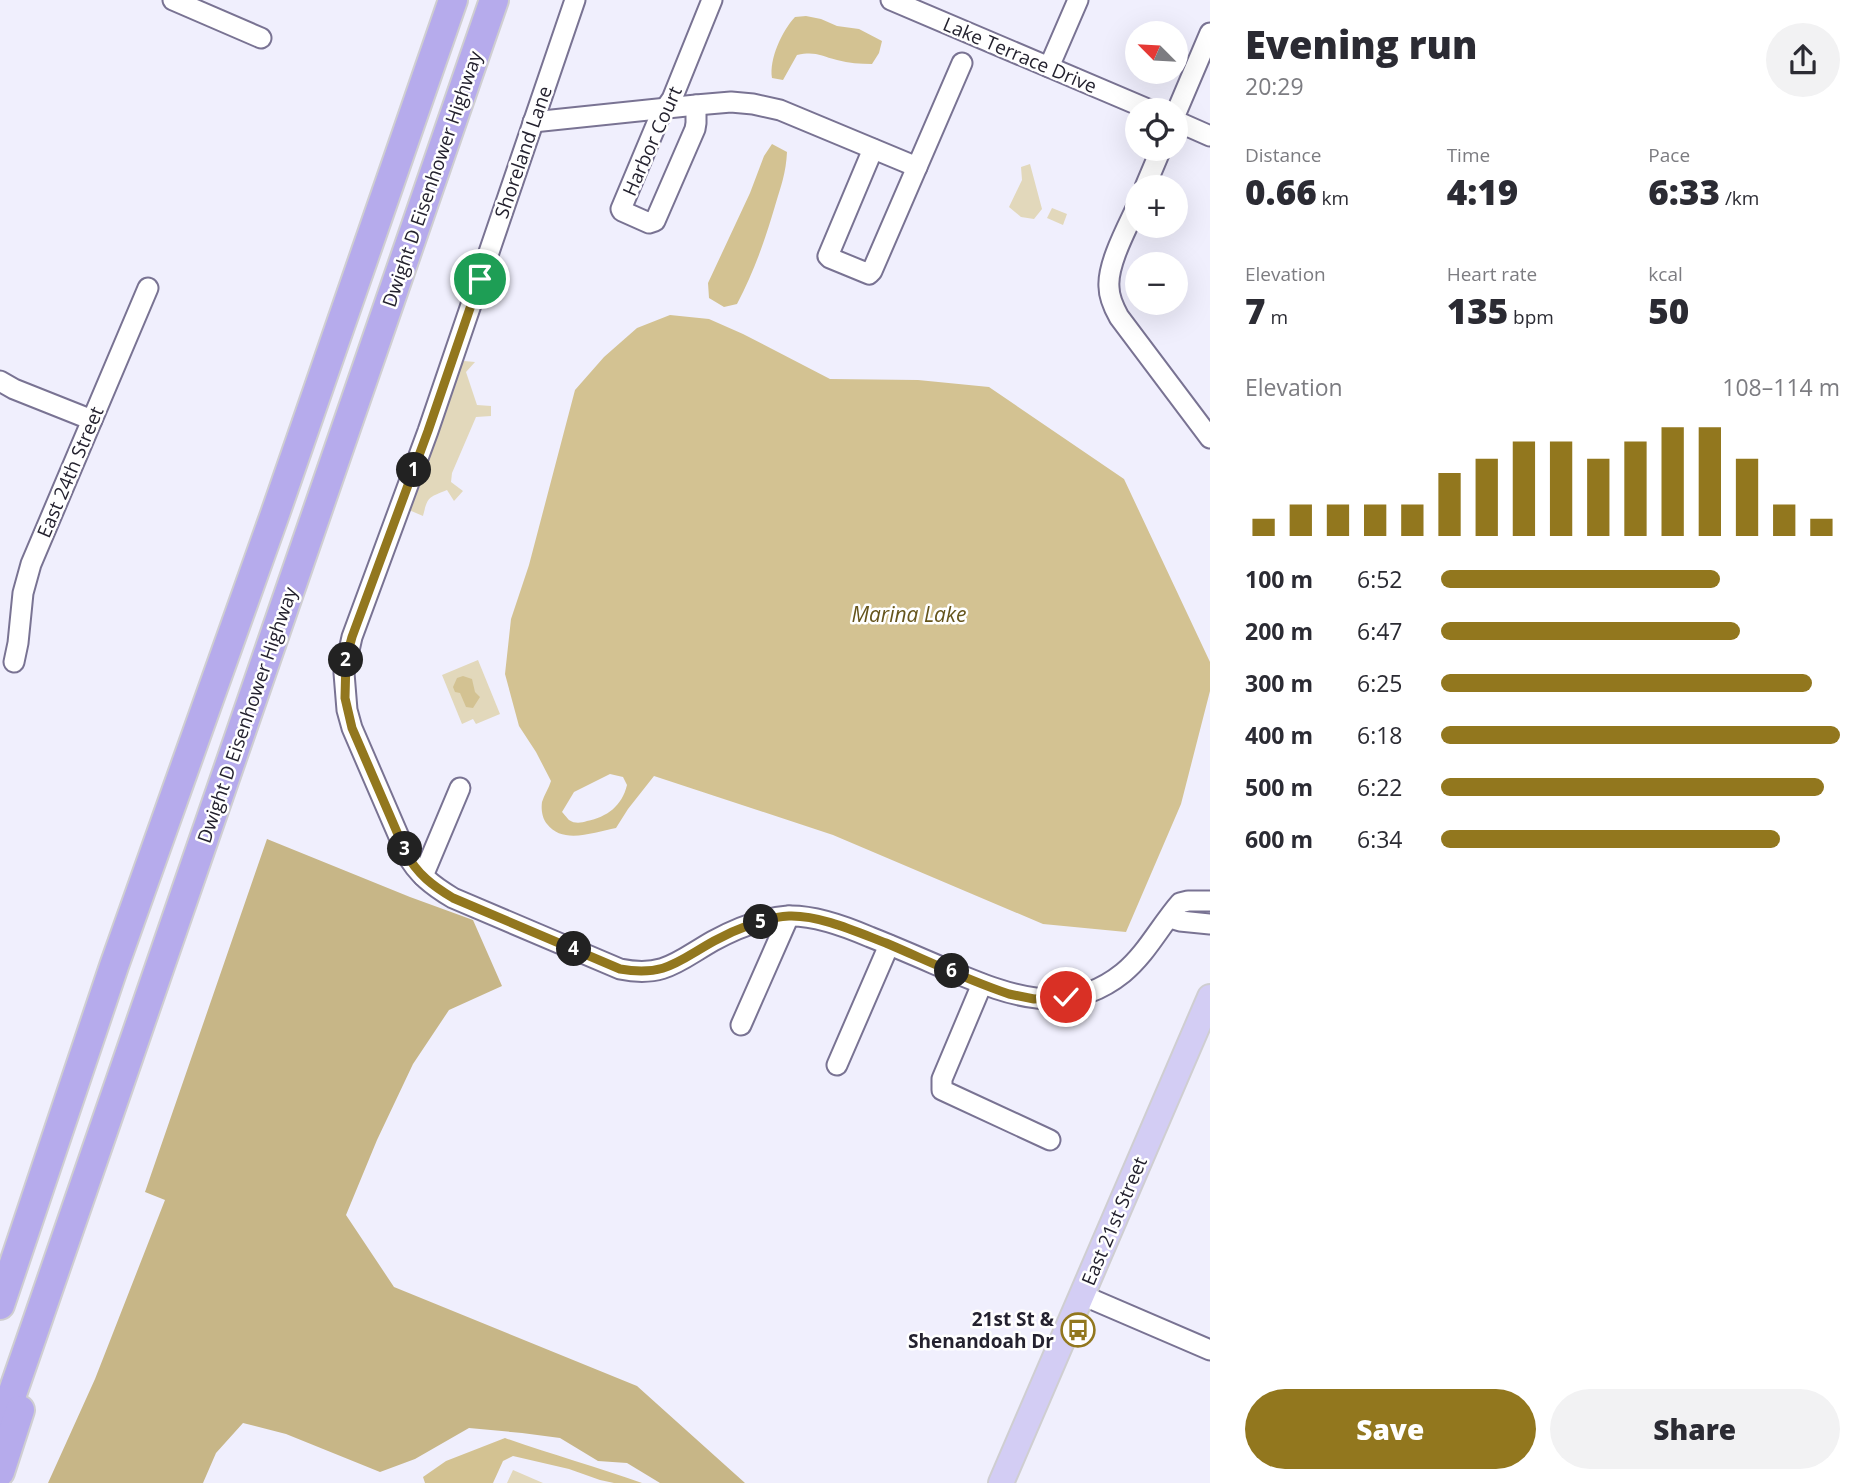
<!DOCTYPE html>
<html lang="en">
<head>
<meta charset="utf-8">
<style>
  :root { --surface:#fff; --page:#f2f2f3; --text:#2b2b33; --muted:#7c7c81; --accent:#92771e }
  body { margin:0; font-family:"Open Sans",sans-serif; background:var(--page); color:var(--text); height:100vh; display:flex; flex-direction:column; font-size:26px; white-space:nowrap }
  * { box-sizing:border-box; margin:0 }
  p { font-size:23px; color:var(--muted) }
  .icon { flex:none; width:38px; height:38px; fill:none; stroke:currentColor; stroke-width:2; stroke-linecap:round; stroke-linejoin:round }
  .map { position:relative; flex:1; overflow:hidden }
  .panel { display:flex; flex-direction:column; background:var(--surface); width:665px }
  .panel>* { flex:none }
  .needle { width:46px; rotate:294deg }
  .tools { position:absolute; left:1125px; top:21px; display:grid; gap:14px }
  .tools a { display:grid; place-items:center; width:63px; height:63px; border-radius:50%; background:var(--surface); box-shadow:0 7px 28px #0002; font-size:35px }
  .pin { position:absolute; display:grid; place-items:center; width:60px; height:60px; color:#fff; margin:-30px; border:4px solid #fff; border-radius:50%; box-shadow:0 2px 7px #0007 }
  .km { position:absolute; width:35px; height:35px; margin:-18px; border-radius:50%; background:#222; color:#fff; font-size:19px; line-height:35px; text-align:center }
  .round { display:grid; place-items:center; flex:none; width:74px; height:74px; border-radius:37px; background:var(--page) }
  .head { display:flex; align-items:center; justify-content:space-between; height:119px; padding:0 35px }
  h1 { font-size:38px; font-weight:800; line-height:52px }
  .stats { display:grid; grid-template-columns:repeat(3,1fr); gap:10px; height:119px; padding:7px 35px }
  .stats div { display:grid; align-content:center }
  .stats b { font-size:35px; font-weight:800 }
  .stats small { font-size:19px; font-weight:400 }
  .stats p { font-size:19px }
  .chart { height:196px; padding:14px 35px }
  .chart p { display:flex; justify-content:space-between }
  .chart svg { width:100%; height:126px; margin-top:7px; stroke:var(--accent); stroke-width:6 }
  .action { display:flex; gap:14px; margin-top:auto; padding:14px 35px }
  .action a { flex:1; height:80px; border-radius:42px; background:var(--accent); color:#fff; font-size:28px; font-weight:800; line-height:80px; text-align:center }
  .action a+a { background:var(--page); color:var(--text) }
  ul { padding:0 35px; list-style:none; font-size:23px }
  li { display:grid; grid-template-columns:112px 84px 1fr; align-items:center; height:52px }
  li i { height:18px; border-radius:9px; background:var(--accent) }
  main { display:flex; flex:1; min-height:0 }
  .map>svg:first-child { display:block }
  .green { fill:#e2d8bb }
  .forest { fill:#c7b687 }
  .water { fill:#d3c292; fill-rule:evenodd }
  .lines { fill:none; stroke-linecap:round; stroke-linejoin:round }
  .minor-casing { stroke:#797393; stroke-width:23 }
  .major-casing { stroke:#cfced1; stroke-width:28 }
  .highway-casing { stroke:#cfced1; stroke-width:32 }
  .minor { stroke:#fff; stroke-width:19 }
  .major { stroke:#d3cdf4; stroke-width:24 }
  .highway { stroke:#b6abec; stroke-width:28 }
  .route-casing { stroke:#fff; stroke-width:14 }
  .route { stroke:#92771e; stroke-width:9 }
  .labels { text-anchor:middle; stroke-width:5; stroke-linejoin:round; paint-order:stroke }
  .street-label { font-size:19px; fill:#24222f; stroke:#fff }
  .poi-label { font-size:19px; font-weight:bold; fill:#24222f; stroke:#fff; text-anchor:end }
  .water-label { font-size:21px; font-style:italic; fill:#65541b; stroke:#fff }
</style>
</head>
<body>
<main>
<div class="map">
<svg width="1210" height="1483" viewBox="0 0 1210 1483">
  <rect width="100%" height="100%" fill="#f0effd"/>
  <g class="green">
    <polygon points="1030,164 1042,209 1034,219 1021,217 1009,207 1022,180 1021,167"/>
    <polygon points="1052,208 1067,214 1063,225 1047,218"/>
    <path d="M464,361L475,362L466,372L477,405L491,406V416L476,417L452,473L451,482L463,491L454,501L447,490C428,498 428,496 423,516L409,510L424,465L441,424L451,393L455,373Z"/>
    <polygon points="478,660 500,714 476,724 473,719 462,724 442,675"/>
    <polygon points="513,1470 543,1483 507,1483"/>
  </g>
  <polygon class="forest" points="267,839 410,897 473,920 502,986 449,1010 413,1064 377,1140 346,1215 394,1287 637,1386 745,1483 660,1483 627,1463 598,1461 560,1438 522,1433 469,1428 415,1459 380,1472 286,1434 243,1423 216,1453 203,1483 48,1483 95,1379 165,1200 145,1192"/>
  <g class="water">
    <path d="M806,16L821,19L837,26L859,29L882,41L879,53L872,64C860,64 849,63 837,60C820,56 816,51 797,55L783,80L772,78C769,59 782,31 795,17Z"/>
    <path d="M772,144L787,152C786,173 781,186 775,206C765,240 754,272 737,304L724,307L709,298L708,283L750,193L764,156Z"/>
    <path d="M670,315L709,319L743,334L830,379L918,380L989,387L1124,479L1210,662V691L1181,804L1126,932L1043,924L833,835L654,776L628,809L616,828C594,832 563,845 547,824C542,818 541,809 542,802C544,795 549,788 551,781L536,752L519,726L505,674L511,619L529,565L575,390L604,357L637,328ZM610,774L623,777L627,785C622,806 607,817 587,821C581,823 575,824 569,820C568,819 563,813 562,812L574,792Z"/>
    <polygon points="463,676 472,679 475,692 480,697 473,708 466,707 460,693 455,692 453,687 457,678"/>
    <path d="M505,1438C550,1454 597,1467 642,1483H614L600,1480L569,1469L513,1456L503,1461L493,1483H425L423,1477L446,1461Z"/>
  </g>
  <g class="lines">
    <defs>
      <g id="minor">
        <polyline points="173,0 261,38"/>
        <path d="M575,0L428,431L352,637L344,673L347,710L352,728L406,853C417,874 433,886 453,898L620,969C664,978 678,961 713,941C735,929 763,918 788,916C814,915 847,927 870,937C898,948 925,960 953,972C1011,996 1067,1018 1123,973C1147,953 1160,926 1180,903L1188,901H1210"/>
        <polyline points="891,0 1150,110"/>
        <polyline points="1049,67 1078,0"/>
        <polyline points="696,105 696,123 695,129 655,221 649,223 622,211 621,209 660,116 672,99 712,0"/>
        <polyline points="1176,113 1210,33"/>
        <polyline points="1176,121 1210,136"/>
        <polyline points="533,122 696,105 731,102 753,104 780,110 917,167"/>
        <polyline points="873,149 828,256 830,258 869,274 872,271 962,63"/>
        <polyline points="1145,187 1161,149"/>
        <path d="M1138,204C1128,226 1107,264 1109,287C1109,298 1114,308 1119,317L1210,438"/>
        <polyline points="0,381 14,389 92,420"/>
        <polyline points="14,662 18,643 23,593 31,564 148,288"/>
        <polyline points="423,876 460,788"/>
        <polyline points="1170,918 1180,921 1210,924"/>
        <polyline points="982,984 942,1079 942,1090 1050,1140"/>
        <polyline points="741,1025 789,916"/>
        <polyline points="837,1065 889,945"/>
        <polyline points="1082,1295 1210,1350"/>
      </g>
      <polyline id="major" points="1001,1483 1210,997"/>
      <g id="highway">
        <polyline points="0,1305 114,966 275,514 453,0"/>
        <polyline points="0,1429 494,0"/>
        <polyline points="0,1472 20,1410"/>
      </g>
    </defs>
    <use href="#minor" class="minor-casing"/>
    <use href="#major" class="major-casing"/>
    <use href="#highway" class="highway-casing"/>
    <use href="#minor" class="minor"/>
    <use href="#major" class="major"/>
    <use href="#highway" class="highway"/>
  </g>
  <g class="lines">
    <defs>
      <path id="route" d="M480,279L428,431L352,637L346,659L345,698L352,728L406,853C417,874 433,886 453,898L620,969C665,977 678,961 714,941C734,930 765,917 789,916C820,915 857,932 886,943C926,960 967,980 1009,994L1034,999L1066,997"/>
    </defs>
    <use href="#route" class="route-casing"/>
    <use href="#route" class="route"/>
  </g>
  <defs>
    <symbol id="bus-ring" viewBox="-11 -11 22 22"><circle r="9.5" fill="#fff" stroke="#92771e" stroke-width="1.5"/><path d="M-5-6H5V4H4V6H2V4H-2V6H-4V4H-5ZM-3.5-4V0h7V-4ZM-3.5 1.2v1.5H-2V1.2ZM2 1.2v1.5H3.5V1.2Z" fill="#92771e"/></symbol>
  </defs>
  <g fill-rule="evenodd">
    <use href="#bus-ring" x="1059" y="1311" width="38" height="38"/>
  </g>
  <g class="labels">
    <g class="street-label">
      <text transform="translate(1020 55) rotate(23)" y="7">Lake Terrace Drive</text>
      <text transform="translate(652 141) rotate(-66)" y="7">Harbor Court</text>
      <text transform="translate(523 152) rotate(-71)" y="7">Shoreland Lane</text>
      <text transform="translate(432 179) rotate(-71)" y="7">Dwight D Eisenhower Highway</text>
      <text transform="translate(70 472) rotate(-67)" y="7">East 24th Street</text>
      <text transform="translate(247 715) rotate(-71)" y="7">Dwight D Eisenhower Highway</text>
      <text transform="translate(1114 1221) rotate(-67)" y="7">East 21st Street</text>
    </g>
    <g class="poi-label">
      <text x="1054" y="1326">21st St &amp;<tspan x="1054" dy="22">Shenandoah Dr</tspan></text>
    </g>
    <g class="water-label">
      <text x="909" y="622">Marina Lake</text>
    </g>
  </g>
</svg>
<div class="tools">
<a><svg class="needle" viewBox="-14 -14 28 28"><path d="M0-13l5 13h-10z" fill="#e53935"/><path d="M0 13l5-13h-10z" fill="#7c7c81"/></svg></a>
<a><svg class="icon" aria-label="locate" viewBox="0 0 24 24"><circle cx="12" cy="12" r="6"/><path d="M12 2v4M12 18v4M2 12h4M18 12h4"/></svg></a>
<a>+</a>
<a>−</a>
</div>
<div class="pin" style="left:480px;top:279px;background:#1e9e55"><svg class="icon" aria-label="arrive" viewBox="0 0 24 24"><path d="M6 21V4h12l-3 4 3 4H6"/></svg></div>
<div class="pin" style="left:1066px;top:997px;background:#d93025"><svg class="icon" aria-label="check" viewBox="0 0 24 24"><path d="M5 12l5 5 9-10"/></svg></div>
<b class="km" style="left:414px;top:470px">1</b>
<b class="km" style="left:346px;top:660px">2</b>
<b class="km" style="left:405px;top:849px">3</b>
<b class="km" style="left:574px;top:949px">4</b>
<b class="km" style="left:761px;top:922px">5</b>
<b class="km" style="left:952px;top:971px">6</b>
</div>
<section class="panel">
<div class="head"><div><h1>Evening run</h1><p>20:29</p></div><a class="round"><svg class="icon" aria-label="share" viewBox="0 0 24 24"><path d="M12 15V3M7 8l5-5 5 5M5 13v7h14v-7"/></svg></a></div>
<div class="stats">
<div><p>Distance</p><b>0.66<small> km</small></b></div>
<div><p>Time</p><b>4:19</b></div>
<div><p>Pace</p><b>6:33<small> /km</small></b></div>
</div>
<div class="stats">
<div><p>Elevation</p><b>7<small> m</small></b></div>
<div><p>Heart rate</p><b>135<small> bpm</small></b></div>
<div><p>kcal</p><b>50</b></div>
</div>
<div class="chart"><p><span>Elevation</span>108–114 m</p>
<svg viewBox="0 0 160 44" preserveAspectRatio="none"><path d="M5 44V38M15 44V33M25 44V33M35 44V33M45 44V33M55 44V22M65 44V17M75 44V11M85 44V11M95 44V17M105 44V11M115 44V6M125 44V6M135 44V17M145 44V33M155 44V38"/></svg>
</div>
<ul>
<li><b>100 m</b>6:52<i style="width:70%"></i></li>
<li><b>200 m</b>6:47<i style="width:75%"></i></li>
<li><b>300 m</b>6:25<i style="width:93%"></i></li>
<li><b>400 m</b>6:18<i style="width:100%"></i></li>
<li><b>500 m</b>6:22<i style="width:96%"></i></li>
<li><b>600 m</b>6:34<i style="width:85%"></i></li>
</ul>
<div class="action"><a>Save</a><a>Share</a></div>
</section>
</main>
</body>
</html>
